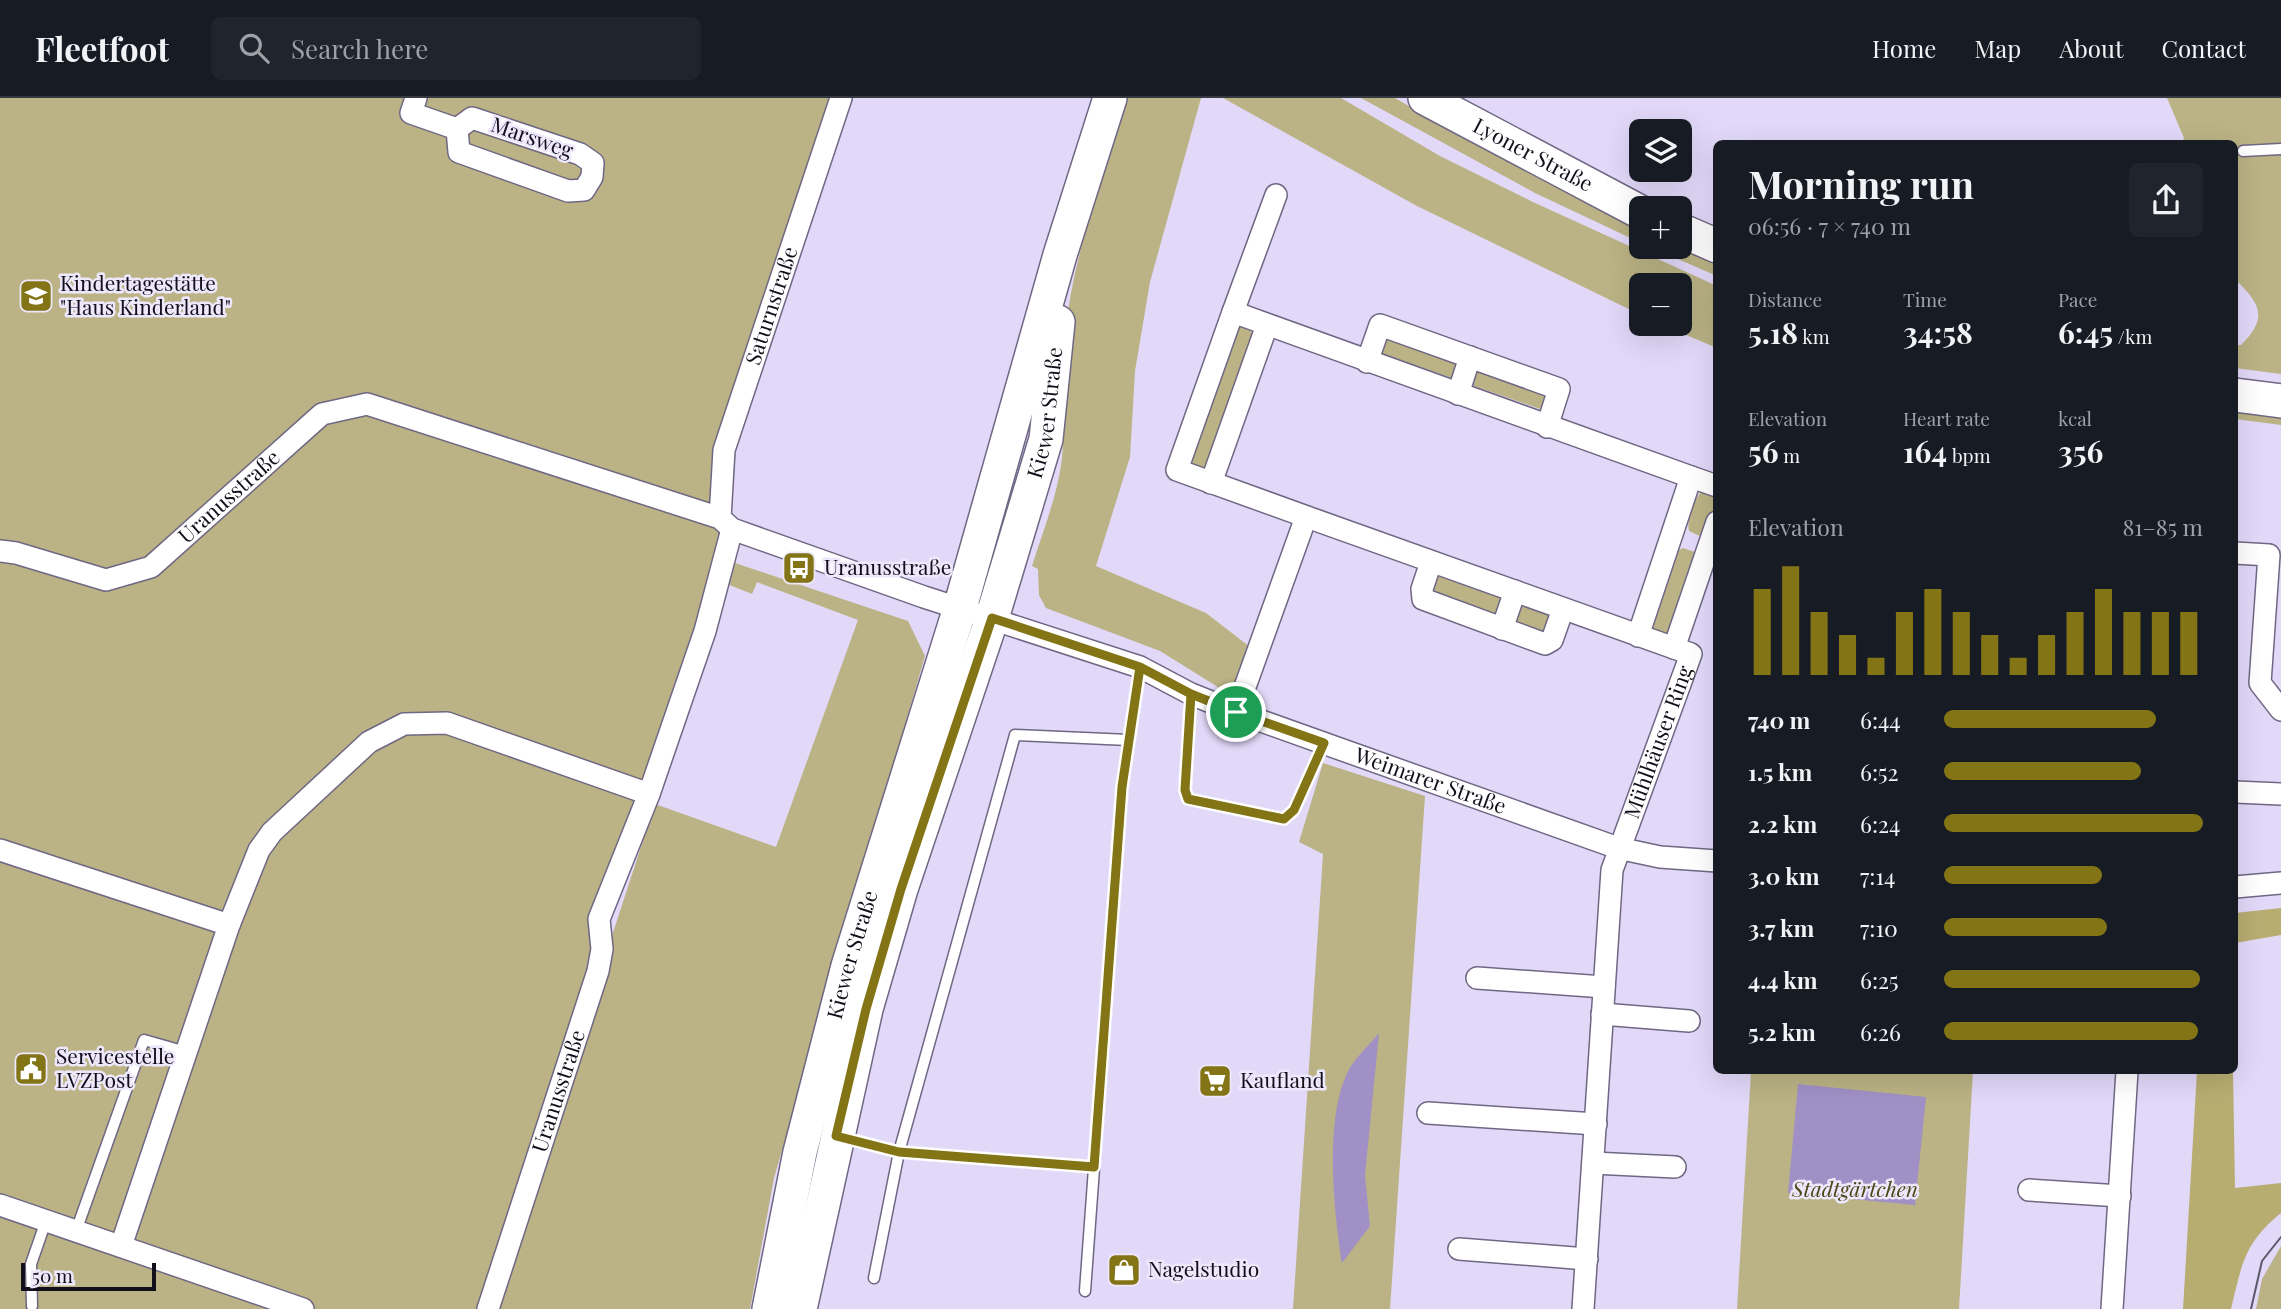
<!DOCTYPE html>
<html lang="en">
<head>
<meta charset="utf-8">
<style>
  :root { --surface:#171b24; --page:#20242c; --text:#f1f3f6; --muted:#9ea1a6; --line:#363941; --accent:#837416 }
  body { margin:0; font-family:"Playfair Display",serif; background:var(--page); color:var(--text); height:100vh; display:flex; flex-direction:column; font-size:26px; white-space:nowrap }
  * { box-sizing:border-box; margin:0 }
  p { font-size:23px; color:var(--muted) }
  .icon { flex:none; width:38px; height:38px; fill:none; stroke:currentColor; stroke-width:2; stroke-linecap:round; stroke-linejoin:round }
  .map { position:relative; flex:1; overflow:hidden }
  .details { position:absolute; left:1713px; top:42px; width:525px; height:934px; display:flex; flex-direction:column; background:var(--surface); border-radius:10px; box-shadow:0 7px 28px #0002 }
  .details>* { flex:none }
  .tools { position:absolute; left:1629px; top:21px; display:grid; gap:14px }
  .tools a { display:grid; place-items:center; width:63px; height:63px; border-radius:10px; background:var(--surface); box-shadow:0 7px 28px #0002; font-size:35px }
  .scale { position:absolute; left:21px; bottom:18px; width:135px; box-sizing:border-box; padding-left:7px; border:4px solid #120f1a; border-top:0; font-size:19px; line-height:24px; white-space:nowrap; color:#120f1a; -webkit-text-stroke:5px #eee8fc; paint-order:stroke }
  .pin { position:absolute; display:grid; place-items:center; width:60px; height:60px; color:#fff; margin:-30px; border:4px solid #fff; border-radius:50%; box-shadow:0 2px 7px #0007 }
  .round { display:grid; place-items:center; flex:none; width:74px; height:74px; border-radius:10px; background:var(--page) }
  .headline { display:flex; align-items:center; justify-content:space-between; height:119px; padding:0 35px }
  h1 { font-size:38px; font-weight:700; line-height:52px }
  .metrics { display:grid; grid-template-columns:repeat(3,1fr); gap:10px; height:119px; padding:7px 35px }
  .metrics div { display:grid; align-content:center }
  .metrics b { font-size:30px; font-weight:700 }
  .metrics small { font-size:19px; font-weight:400 }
  .metrics p { font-size:19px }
  .chart { height:196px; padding:14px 35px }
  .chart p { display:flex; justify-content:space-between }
  .chart svg { width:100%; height:126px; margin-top:7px; stroke:var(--accent); stroke-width:6 }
  ul { padding:0 35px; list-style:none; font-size:23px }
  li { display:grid; grid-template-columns:112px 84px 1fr; align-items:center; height:52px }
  li i { height:18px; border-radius:9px; background:var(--accent) }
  header { display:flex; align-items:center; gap:42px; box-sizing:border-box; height:98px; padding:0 35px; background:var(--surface); border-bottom:2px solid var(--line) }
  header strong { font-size:33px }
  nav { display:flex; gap:38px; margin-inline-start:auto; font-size:24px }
  .search { width:490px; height:63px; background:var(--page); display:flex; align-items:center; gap:18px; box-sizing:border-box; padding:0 24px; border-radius:10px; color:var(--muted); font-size:26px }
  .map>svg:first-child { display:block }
  .green { fill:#bbb385 }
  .forest { fill:#b8ad71 }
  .water { fill:#a090c6 }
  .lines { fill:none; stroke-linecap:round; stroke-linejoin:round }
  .service-casing { stroke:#6f6783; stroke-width:13 }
  .minor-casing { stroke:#6f6783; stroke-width:24 }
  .primary-casing { stroke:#6f6783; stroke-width:36 }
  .service { stroke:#fff; stroke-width:10 }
  .minor { stroke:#fff; stroke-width:21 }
  .primary { stroke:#fff; stroke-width:33 }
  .tram { stroke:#5c576a; stroke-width:2 }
  .route-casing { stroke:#fff; stroke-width:14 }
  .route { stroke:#837416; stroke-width:9 }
  .labels { text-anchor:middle; stroke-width:5; stroke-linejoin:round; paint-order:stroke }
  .street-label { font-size:21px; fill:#120f1a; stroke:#eee8fc }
  .poi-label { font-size:21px; fill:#120f1a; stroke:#eee8fc; text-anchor:start }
  .park-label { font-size:21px; font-style:italic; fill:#4e4617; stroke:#eee8fc }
</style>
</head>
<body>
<header>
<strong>Fleetfoot</strong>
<div class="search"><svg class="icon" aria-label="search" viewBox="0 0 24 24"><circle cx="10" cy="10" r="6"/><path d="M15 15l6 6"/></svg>Search here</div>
<nav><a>Home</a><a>Map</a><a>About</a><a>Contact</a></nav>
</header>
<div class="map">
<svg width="2281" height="1211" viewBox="0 0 2281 1211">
  <rect width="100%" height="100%" fill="#e2d9f9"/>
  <g class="green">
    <polygon points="0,0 837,0 724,352 732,431 599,821 602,851 488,1211 0,1211"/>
    <path d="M1128,0H1201L1150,184L1135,273L1130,359L1096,468L1206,515L1250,549L1234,593L1221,591L1160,553L1046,510L1039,497L1038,471L1032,468C1043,433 1058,396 1062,360C1066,319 1061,278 1065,237C1073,156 1103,77 1128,0Z"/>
    <polygon points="1223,0 1341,0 1440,58 1533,104 1717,188 1717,250 1660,226 1680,226 1680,187 1642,187 1641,217 1417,108"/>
    <polygon points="1361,0 1395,0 1433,22 1641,125 1641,145 1535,95"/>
    <path d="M2167,0H2281V276L2235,270V247H2241C2269,219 2260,206 2235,181V46L2182,45L2184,40Z"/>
    <polygon points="1650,149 1680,149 1717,160 1717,178"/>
    <path d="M1239,228L1250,232L1254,239L1206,370C1198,371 1191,369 1187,362Z"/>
    <polygon points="1385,236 1460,263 1455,279 1452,280 1381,255"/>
    <polygon points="1476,270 1549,291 1546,313 1474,288 1472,283"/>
    <polygon points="2235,307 2281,313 2281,327 2235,321"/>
    <path d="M1703,392L1717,397C1717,411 1714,431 1702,439L1689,433C1686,422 1694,400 1703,392Z"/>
    <polygon points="1683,450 1698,455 1667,537 1654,533 1652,525 1677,453"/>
    <polygon points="732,464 908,523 925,558 774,1080 750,1211 490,1211 655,706 776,749 858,522 757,484 752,496 727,486"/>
    <polygon points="1438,478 1501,500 1503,505 1499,518 1433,501 1432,481"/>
    <polygon points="1523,508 1549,517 1546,537 1515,526 1519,511"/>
    <polygon points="1323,665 1425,698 1390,1211 1293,1211 1323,756 1299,744"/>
    <polygon points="1751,973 1973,973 1959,1211 1737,1211"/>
    <polygon points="2281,1148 2281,1211 2256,1211 2262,1181"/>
  </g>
  <g class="forest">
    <polygon points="2281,810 2281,837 2235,845 2235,815"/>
    <path d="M2197,973H2233L2235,1090L2281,1085V1115C2244,1145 2242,1166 2231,1211H2183Z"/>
  </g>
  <g class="water">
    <path d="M1379,935L1365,1077L1370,1128L1342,1165C1334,1113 1323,1014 1351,968C1358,957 1370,946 1379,935Z"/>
    <polygon points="1798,986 1926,999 1915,1107 1788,1095"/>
  </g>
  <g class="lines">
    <defs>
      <g id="service">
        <polyline points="2243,53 2281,51"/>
        <polyline points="1191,596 1185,692 1188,701 1284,721 1294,712 1324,645"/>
        <polyline points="842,1040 899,1054 1094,1069"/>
        <polyline points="76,1133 144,942 186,954"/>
        <polyline points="874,1180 899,1054 1015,637 1129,642"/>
        <polyline points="1085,1193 1122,689 1140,569"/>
        <polyline points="32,1208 31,1166 46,1123"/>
      </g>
      <g id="minor">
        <polyline points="416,0 411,15 457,31"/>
        <polygon points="472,20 580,56 593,65 592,79 584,92 568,93 459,54 457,31"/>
        <polyline points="1233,214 1276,97"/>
        <polyline points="1367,264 1380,227 1559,291 1547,329"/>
        <polyline points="1458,296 1470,259"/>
        <polyline points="1691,379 1717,388"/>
        <polyline points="1211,385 1267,227"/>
        <path id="s1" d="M720,420L724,352L841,0"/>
        <path id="s2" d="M0,453L16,455L106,482L151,469L322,316L367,306L720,420L732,431L924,499L1140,569L1191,596L1236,614L1618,750L1660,759L1717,763"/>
        <polyline points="2235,455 2269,457 2260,585 2281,612"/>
        <polyline points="1431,464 1422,491 1423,501 1545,546 1552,542 1563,511"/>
        <polyline points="1502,531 1515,493"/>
        <polyline points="1674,550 1717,424"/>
        <polyline points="1236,614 1306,419"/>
        <polyline points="2235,694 2281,696"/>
        <polyline points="0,752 229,827"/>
        <polyline points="2235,789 2281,785"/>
        <polyline points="1477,880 1604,889"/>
        <polyline points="1602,916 1689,923"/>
        <polyline points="1428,1015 1596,1026"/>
        <polyline points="1593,1065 1675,1069"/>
        <polyline points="2029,1092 2120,1098"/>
        <polyline points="0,1107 303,1211"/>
        <polyline points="121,1148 229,827 259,752 272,734 369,644 404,626 447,625 649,696 705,533 732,431"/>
        <polyline points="1459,1151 1587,1161"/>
        <path id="s3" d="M488,1211L598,873L602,851L599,821L649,696"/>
        <path id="s4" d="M1583,1211L1612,772L1691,556C1519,495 1348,434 1177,372L1233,214L1691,379L1638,538"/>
        <polyline points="2112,1211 2127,973"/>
      </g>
      <g id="primary">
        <path id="s5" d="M1425,0L1642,115"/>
        <polyline points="1680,132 1717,148"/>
        <polyline points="2235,297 2281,303"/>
        <path id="s6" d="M769,1211L800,1054L848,868L960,510L1060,157L1110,0"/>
        <path id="s7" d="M800,1211L866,911L901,791L992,520L1046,341L1058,224"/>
      </g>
    </defs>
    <use href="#service" class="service-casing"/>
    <use href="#minor" class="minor-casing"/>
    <use href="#primary" class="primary-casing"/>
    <use href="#service" class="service"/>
    <use href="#minor" class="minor"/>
    <use href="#primary" class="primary"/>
    <polyline class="tram" points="2251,1211 2262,1163 2281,1139"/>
  </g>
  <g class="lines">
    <defs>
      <polyline id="route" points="1236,614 1191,596 1140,569 1122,689 1094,1069 899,1054 836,1038 866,911 901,791 992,520 1140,569 1191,596 1185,692 1188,701 1284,721 1294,712 1324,645 1236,614"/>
    </defs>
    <use href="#route" class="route-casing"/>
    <use href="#route" class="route"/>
  </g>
  <defs>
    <symbol id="school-square" viewBox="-11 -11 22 22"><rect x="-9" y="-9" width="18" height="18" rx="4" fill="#837416" stroke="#eee8fc"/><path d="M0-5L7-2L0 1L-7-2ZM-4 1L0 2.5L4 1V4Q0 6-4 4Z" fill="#fff"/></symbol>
    <symbol id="bus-square" viewBox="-11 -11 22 22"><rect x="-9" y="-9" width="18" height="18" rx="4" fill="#837416" stroke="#eee8fc"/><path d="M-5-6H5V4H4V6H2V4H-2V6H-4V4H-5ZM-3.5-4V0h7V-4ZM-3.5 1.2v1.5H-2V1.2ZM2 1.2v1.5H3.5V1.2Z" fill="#fff"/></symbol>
    <symbol id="civic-square" viewBox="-11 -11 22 22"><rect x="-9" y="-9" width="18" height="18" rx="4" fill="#837416" stroke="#eee8fc"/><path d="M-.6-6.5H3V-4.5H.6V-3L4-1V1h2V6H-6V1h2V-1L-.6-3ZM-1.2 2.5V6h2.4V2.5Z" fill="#fff"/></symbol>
    <symbol id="supermarket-square" viewBox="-11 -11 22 22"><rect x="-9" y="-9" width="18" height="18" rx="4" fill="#837416" stroke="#eee8fc"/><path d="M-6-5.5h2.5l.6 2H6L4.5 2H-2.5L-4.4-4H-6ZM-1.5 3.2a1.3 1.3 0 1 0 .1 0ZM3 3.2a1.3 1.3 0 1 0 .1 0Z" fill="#fff"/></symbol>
    <symbol id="shop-square" viewBox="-11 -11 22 22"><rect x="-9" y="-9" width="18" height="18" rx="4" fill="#837416" stroke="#eee8fc"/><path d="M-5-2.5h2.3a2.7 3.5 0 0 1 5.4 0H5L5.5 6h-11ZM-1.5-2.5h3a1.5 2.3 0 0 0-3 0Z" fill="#fff"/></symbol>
  </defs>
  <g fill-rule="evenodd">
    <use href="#school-square" x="17" y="179" width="38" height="38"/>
    <use href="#bus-square" x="780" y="451" width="38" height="38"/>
    <use href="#civic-square" x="12" y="952" width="38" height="38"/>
    <use href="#supermarket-square" x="1196" y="964" width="38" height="38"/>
    <use href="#shop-square" x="1105" y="1153" width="38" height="38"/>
  </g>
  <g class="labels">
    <g class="street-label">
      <text transform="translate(532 40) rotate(19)" y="7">Marsweg</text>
      <text dy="7" stroke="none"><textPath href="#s5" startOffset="122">Lyoner Straße</textPath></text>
      <text dy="7" stroke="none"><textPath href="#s1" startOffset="220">Saturnstraße</textPath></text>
      <text dy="7" stroke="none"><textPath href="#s7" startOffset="931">Kiewer Straße</textPath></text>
      <text dy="7" stroke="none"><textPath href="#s2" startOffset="262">Uranusstraße</textPath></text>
      <text dy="7" stroke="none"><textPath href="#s4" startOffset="576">Mühlhäuser Ring</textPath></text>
      <text dy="7" stroke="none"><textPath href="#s2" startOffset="1563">Weimarer Straße</textPath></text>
      <text dy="7" stroke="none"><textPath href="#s6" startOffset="364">Kiewer Straße</textPath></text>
      <text dy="7" stroke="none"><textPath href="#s3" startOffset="229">Uranusstraße</textPath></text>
    </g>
    <g class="poi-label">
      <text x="60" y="193">Kindertagestätte<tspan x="60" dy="24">"Haus Kinderland"</tspan></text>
      <text x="824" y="477">Uranusstraße</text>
      <text x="56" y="966">Servicestelle<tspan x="56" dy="24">LVZPost</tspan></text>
      <text x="1240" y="990">Kaufland</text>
      <text x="1148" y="1179">Nagelstudio</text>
    </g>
    <g class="park-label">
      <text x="1855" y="1099">Stadtgärtchen</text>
    </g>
  </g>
</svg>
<div class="tools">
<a><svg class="icon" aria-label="layers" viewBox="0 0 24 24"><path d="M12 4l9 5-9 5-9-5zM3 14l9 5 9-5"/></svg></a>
<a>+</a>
<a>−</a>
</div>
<div class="scale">50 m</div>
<div class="pin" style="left:1236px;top:614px;background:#1e9e55"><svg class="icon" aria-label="arrive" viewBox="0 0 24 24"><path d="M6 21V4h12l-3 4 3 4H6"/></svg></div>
<section class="details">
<div class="headline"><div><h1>Morning run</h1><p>06:56 · 7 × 740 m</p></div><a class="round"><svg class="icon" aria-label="share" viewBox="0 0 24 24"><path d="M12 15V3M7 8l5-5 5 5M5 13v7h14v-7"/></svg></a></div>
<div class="metrics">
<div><p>Distance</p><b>5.18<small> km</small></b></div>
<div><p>Time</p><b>34:58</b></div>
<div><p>Pace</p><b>6:45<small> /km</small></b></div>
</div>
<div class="metrics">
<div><p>Elevation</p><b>56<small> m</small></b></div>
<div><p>Heart rate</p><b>164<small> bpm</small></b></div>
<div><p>kcal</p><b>356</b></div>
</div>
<div class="chart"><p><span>Elevation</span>81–85 m</p>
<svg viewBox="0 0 160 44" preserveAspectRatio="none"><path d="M5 44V14M15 44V6M25 44V22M35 44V30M45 44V38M55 44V22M65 44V14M75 44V22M85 44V30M95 44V38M105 44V30M115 44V22M125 44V14M135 44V22M145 44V22M155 44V22"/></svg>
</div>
<ul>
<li><b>740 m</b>6:44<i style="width:82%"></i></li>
<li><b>1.5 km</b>6:52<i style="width:76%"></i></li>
<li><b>2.2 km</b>6:24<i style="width:100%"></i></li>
<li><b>3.0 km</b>7:14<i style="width:61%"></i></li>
<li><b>3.7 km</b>7:10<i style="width:63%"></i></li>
<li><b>4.4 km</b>6:25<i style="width:99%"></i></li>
<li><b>5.2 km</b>6:26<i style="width:98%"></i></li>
</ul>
</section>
</div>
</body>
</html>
